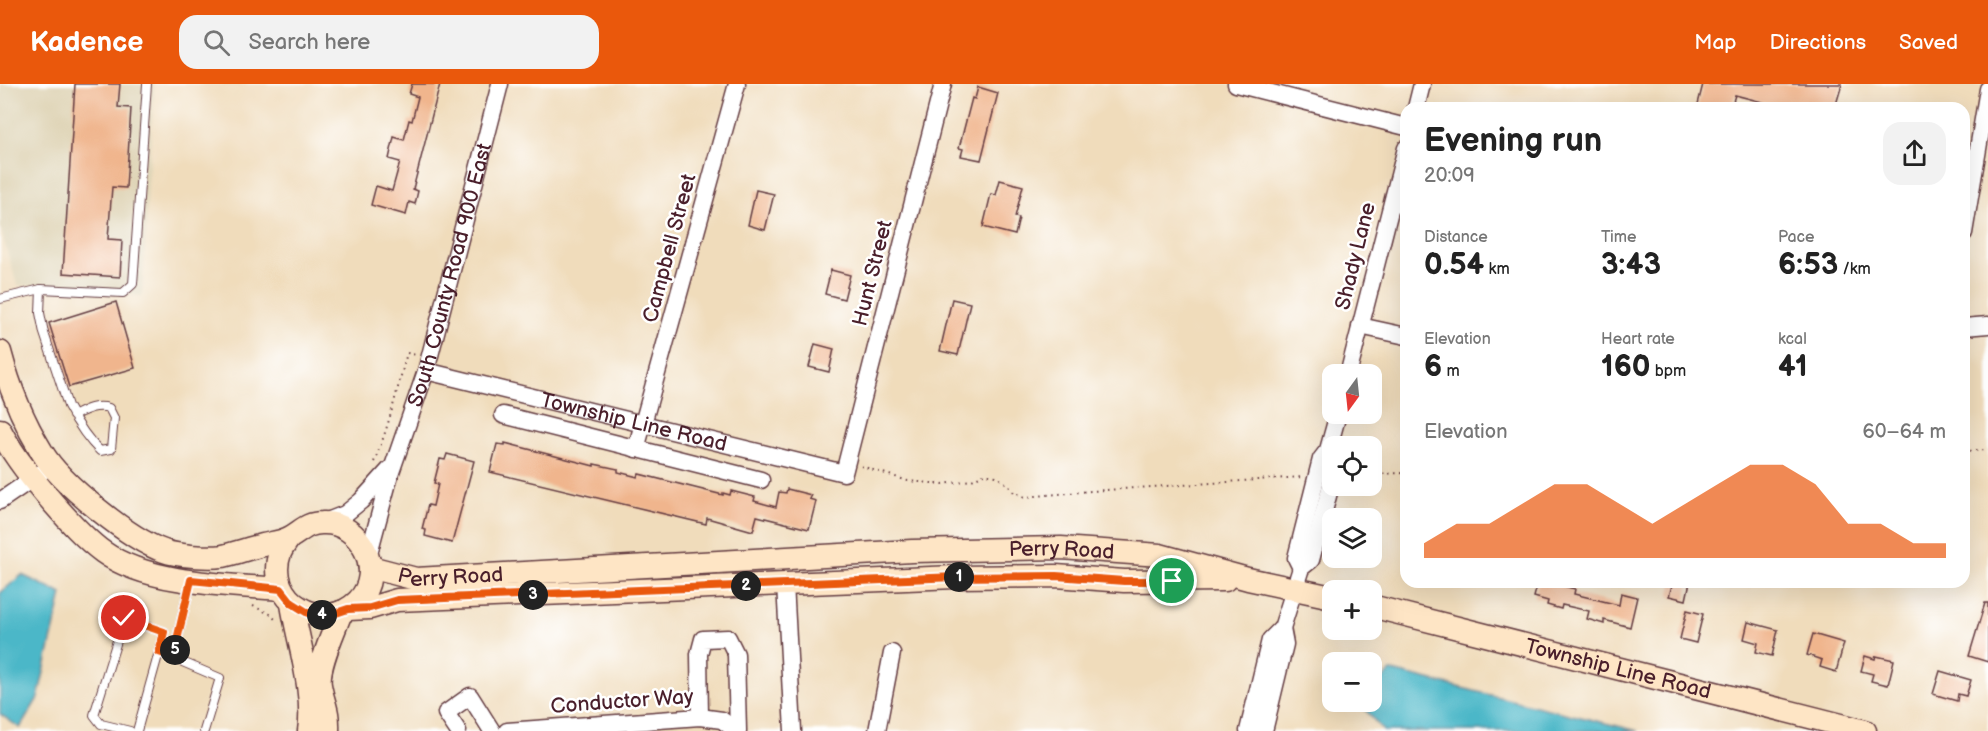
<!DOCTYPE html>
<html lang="en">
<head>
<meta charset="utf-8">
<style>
  :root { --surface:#fff; --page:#f2f2f2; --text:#222; --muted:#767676; --accent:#ea580c }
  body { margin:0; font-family:"Balsamiq Sans",sans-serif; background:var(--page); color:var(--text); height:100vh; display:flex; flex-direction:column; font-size:22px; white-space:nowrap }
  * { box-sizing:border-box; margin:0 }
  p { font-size:20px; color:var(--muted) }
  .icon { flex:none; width:33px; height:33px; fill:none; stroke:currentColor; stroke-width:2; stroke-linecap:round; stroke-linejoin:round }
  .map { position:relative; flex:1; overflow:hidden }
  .side { position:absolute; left:1400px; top:18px; width:570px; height:486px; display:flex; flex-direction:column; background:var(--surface); border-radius:18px; box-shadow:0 6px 24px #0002 }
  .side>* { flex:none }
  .needle { width:39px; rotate:195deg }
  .tools { position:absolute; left:1322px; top:280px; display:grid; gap:12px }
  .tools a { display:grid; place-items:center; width:60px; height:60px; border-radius:12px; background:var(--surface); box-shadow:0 6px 24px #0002; font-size:30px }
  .pin { position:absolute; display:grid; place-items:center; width:51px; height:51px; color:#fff; margin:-26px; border:3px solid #fff; border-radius:50%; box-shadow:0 2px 6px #0007 }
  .km { position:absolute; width:30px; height:30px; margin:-15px; border-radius:50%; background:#222; color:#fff; font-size:16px; line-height:30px; text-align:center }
  .round { display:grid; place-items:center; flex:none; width:63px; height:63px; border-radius:18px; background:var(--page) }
  .head { display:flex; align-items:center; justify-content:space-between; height:102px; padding:0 24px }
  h1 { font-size:33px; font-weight:800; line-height:45px }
  .metrics { display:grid; grid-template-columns:repeat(3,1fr); gap:9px; height:102px; padding:6px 24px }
  .metrics div { display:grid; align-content:center }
  .metrics b { font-size:30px; font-weight:800 }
  .metrics small { font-size:16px; font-weight:400 }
  .metrics p { font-size:16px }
  .chart { height:168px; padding:12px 24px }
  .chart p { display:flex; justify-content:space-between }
  .chart svg { width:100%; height:108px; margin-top:6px; fill:var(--accent); opacity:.7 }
  header { display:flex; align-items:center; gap:36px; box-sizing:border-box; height:84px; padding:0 30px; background:var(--accent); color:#fff }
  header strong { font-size:28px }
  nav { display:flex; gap:33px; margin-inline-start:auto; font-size:21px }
  .search { width:420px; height:54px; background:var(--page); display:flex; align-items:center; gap:15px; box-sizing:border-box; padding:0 21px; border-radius:18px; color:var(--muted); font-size:22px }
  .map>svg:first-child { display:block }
  .built { fill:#ded3b4 }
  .water { fill:#4cb7c8; stroke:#4b6b7a; stroke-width:1.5 }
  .building { fill:#f0b58d }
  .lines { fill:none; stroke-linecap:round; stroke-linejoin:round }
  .lane-casing { stroke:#633b41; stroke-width:10 }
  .street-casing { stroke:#633b41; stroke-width:19 }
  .secondary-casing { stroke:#633b41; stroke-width:25 }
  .path { stroke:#633b41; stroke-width:2; stroke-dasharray:1.5 4.5; stroke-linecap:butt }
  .lane { stroke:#fff; stroke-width:8 }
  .street { stroke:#fff; stroke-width:16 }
  .secondary { stroke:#fee5c5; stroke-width:22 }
  .route-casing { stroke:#fff; stroke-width:12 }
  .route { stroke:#ea580c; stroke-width:8 }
  .labels { text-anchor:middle; stroke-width:5; stroke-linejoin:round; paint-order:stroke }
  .street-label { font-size:21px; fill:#4a1f2b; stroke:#fff }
</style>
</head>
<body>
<header>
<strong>Kadence</strong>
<div class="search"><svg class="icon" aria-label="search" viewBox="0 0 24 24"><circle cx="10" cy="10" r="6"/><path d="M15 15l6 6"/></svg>Search here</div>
<nav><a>Map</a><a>Directions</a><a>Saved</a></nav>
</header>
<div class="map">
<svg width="1988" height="647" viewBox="0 0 1988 647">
  <rect width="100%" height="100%" fill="#fff"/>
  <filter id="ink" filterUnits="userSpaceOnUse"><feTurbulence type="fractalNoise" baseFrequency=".0167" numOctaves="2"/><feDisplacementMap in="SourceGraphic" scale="12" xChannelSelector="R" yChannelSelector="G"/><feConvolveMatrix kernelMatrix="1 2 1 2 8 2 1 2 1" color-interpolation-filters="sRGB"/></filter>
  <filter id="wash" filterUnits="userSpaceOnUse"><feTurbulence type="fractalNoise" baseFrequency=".008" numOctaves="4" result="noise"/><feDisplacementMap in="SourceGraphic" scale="24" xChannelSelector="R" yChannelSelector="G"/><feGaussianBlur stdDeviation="1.35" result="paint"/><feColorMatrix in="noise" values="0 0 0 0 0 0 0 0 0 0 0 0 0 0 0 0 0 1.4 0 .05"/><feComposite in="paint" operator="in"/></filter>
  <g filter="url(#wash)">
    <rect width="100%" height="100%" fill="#f0dcbb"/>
    <polygon class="built" points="0,0 154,0 142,212 17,201 0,143"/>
    <g class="water">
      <polygon points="22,491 62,510 38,614 20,644 0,630 0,509"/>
      <polygon points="1392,587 1638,647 1383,647 1365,625 1366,618 1371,618 1371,604"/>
    </g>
    <g id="blocks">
      <g class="building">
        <polygon points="75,0 120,0 118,23 131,24 126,104 112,103 108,155 122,156 120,193 63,189"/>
        <polygon points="412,0 440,0 413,105 418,107 415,120 409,118 406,131 371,121 376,102 392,107 400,78 389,75 394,53 404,56 409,36 412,37 418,13 409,10"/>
        <polygon points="1703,0 1842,0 1835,24 1785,24 1735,11 1731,24 1697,24"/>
        <polygon points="978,3 998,9 981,76 961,72 963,65 959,64 972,14 975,15"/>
        <polygon points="1000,96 1023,102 1015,133 1019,134 1015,151 983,143 991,110 996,111"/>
        <polygon points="756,106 774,110 765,146 748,141"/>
        <polygon points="831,186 850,191 844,215 825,210"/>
        <polygon points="952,215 970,219 958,271 940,267"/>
        <polygon points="116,218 135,284 69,303 49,239"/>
        <polygon points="815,260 834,265 829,288 809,283"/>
        <polygon points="505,359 594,382 594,380 618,385 618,388 638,393 639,390 723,411 723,409 730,411 731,407 755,413 754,417 776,423 779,408 786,409 787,405 811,411 809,415 816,417 809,445 757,432 753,447 707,434 706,440 490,388 497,360 505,361"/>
        <polygon points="447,370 474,377 452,459 425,452 426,446 422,445 428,421 433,422 438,400 434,399 440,375 445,376"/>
        <polygon points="1538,498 1548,498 1575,505 1574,510 1619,521 1621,509 1637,513 1630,543 1604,536 1604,540 1587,535 1589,527 1562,521 1561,525 1547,521 1548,517 1534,513"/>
        <polygon points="1673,498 1690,498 1686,516 1669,512"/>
        <polygon points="1985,519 1988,519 1988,578 1969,572"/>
        <polygon points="1687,526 1703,530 1696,559 1680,555"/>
        <polygon points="1748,538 1778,546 1772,572 1756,568 1758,559 1744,555"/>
        <polygon points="1813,550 1844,559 1836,588 1820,583 1822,576 1807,571"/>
        <polygon points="1865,572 1875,575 1876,572 1894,576 1888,601 1871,597 1873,590 1861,587"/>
        <polygon points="1940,587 1971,596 1966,612 1958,610 1957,617 1933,610"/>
      </g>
    </g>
  </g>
  <g filter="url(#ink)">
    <use href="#blocks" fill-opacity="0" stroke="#633b41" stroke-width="1.5"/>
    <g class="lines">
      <defs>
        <g id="lane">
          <path d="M41,205L40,229L44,249L68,322C77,339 86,354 100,367L111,365L114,334L109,324C95,320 85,326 73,332"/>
          <polyline points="0,215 41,205 123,209 133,200 147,0"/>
          <polyline points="173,573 190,500"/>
          <polyline points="130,647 101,640 94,631 124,534 164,548 159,568"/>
          <polyline points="137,647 159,568 220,594 204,647"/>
        </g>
        <g id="street">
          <polyline points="1236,0 1406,43"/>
          <polyline points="1416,24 1422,0"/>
          <polyline points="1964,149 1988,5"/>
          <polyline points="1360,242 1406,252"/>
          <polyline points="1964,243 1988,241"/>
          <path id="s1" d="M426,287L844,389L943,0"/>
          <polyline points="1348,291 1406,64"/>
          <polyline points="503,331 761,396"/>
          <polyline points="636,365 737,0"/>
          <polyline points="0,417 41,389"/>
          <polyline points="322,439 345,430 361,417 390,385"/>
          <path id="s2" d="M368,473L390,391L426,287L500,0"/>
          <polyline points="1301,484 1296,474 1321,375 1328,366 1338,330"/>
          <polyline points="785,500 793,647"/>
          <polyline points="1282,544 1301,484 1311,476 1332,397"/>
          <polyline points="700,633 699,570 703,555 728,554 736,570 738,647"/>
          <polyline points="458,647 446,629 470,612 492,647"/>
          <polyline points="507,647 700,633 722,636 736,647"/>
          <polyline points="877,647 892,569"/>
          <polyline points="1248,647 1270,556 1282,544 1285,560 1264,647"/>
        </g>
        <g id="secondary">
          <path d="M0,268C9,302 23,337 42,368C60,399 131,456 164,467C177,472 210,474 223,472C236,469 250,464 263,461C271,459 281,458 289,454C301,448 306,439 322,439C361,437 386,488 358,517C324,552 263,516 280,469C282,464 286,459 289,454"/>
          <path d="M0,346C14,373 34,397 54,420C69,437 85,455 103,468C147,500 228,501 281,505"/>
          <path id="s3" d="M370,483L416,495L912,467L1061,464L1160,471L1248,495L1332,513"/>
          <path d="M292,520C298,558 315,609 309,647"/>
          <path id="s4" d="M1371,522L1865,647"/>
          <polyline points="348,525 370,524 397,516 955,493 1056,492 1124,497 1225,496"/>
          <path d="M328,647C329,626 323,619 320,601C317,582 335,546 341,528"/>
        </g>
      </defs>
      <use href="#lane" class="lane-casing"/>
      <use href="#street" class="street-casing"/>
      <use href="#secondary" class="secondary-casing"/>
      <g class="path">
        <polyline points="1964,367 1988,366"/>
        <path d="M374,378C389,343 397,306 407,269L416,271"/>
        <polyline points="861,382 908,397 943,400 972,396 983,390 996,392 1007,400 1014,408 1025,413 1091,407 1302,393"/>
        <polyline points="1371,390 1406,389"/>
        <polyline points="253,522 270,530 276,536"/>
      </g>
      <use href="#lane" class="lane"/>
      <use href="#street" class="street"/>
      <use href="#secondary" class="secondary"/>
    </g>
  </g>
  <g class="lines" filter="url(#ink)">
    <defs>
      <polyline id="route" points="124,534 164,548 159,568 173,573 191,496 281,505 292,519 308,529 327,532 348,525 370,524 397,516 956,493 1056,492 1124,497 1172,497"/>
    </defs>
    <use href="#route" class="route-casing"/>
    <use href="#route" class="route"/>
  </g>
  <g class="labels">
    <g class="street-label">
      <text transform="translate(669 164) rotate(-75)" y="7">Campbell Street</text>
      <text transform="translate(1355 172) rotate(-76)" y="7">Shady Lane</text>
      <text transform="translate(872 189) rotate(-76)" y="7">Hunt Street</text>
      <text dy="7" stroke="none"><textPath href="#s2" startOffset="294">South County Road 900 East</textPath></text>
      <text dy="7" stroke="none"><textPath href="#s1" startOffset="214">Township Line Road</textPath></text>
      <text dy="7" stroke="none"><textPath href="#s3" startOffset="694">Perry Road</textPath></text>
      <text dy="7" stroke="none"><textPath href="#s3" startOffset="82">Perry Road</textPath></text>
      <text dy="7" stroke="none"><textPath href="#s4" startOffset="255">Township Line Road</textPath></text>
      <text transform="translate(622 617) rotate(-4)" y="7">Conductor Way</text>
    </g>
  </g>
</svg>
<div class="tools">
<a><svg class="needle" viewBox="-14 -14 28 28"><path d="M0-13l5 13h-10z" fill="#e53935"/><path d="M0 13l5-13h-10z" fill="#767676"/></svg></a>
<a><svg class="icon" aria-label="locate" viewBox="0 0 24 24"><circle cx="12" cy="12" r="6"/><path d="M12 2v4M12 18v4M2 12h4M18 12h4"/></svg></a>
<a><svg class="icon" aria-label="layers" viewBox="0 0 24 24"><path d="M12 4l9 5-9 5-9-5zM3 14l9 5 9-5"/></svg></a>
<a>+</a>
<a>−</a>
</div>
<div class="pin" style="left:1172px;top:497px;background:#1e9e55"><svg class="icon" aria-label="arrive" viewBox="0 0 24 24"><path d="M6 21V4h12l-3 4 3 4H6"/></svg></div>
<div class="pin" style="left:124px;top:534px;background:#d93025"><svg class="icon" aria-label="check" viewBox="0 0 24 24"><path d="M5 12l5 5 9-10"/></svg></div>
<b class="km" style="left:959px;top:493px">1</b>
<b class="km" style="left:746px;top:502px">2</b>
<b class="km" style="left:533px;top:511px">3</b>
<b class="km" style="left:322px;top:531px">4</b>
<b class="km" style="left:175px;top:566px">5</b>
<section class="side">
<div class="head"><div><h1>Evening run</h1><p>20:09</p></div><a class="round"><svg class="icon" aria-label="share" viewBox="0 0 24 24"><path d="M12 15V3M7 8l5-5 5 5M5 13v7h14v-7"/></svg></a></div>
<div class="metrics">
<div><p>Distance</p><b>0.54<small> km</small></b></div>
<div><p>Time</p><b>3:43</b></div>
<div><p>Pace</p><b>6:53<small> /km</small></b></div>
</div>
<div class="metrics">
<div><p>Elevation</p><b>6<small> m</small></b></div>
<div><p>Heart rate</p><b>160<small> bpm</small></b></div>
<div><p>kcal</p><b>41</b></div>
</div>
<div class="chart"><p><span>Elevation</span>60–64 m</p>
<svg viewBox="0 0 160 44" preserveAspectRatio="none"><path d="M0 44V38L10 30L20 30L30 22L40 14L50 14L60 22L70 30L80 22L90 14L100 6L110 6L120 14L130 30L140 30L150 38L160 38V44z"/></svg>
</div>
</section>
</div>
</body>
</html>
